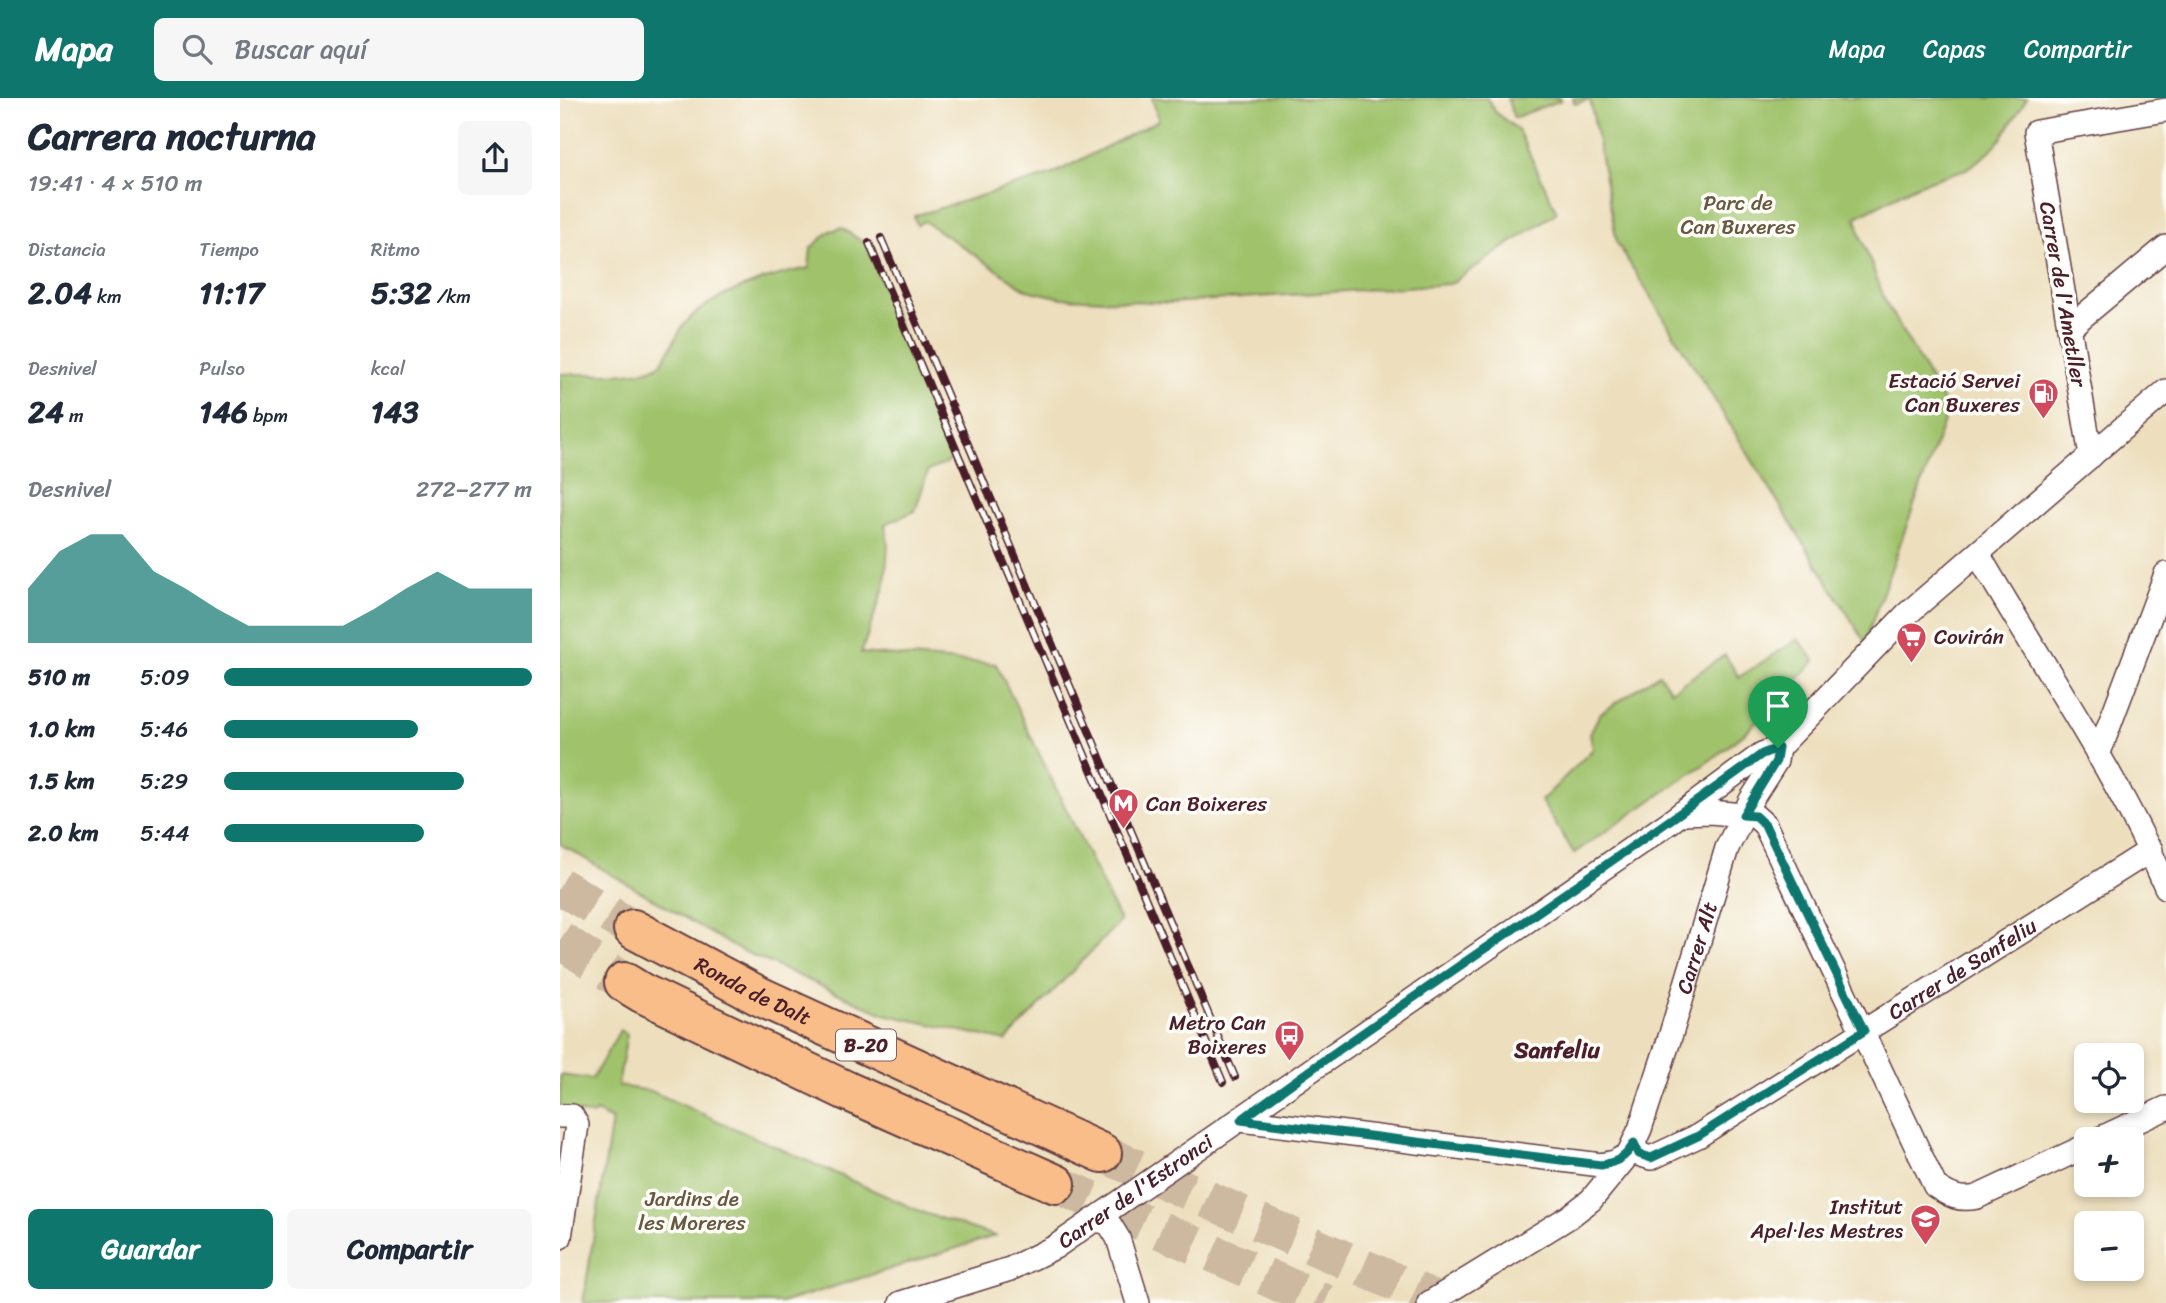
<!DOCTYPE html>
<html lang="es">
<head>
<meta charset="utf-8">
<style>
  :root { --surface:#fff; --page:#f6f6f7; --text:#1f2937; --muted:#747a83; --accent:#0f766e }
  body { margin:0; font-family:Sriracha,sans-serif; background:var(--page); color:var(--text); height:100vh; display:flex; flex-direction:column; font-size:26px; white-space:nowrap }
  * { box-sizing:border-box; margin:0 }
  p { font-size:23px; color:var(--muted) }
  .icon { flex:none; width:38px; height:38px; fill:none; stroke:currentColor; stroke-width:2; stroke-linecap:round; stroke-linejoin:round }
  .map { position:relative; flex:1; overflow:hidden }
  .details { display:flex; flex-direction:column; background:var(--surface); width:560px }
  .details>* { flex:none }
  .buttons { position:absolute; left:1514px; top:945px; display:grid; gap:14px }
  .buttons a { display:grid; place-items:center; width:70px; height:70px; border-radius:10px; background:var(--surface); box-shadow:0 4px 10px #0003; font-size:35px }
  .pin { position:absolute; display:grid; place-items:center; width:60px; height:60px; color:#fff; margin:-72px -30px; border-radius:50% 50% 50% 0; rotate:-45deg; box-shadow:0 0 7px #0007 }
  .pin .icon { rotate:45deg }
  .round { display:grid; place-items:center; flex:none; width:74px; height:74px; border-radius:10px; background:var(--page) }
  .summary { display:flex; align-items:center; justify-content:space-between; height:119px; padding:0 28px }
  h1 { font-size:38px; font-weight:700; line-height:52px }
  .figures { display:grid; grid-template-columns:repeat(3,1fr); gap:10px; height:119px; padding:7px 28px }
  .figures div { display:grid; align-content:center }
  .figures b { font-size:30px; font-weight:700 }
  .figures small { font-size:19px; font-weight:400 }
  .figures p { font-size:19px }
  .chart { height:196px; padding:14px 28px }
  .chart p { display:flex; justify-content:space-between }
  .chart svg { width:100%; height:126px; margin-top:7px; fill:var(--accent); opacity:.7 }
  .action { display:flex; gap:14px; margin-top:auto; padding:14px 28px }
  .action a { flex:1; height:80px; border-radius:10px; background:var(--accent); color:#fff; font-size:28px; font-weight:700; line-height:80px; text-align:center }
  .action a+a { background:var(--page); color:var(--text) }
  ul { padding:0 28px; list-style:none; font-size:23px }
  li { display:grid; grid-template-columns:112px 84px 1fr; align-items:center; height:52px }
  li i { height:18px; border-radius:9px; background:var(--accent) }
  header { display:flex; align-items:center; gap:42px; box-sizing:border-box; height:98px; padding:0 35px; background:var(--accent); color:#fff }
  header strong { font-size:33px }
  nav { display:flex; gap:38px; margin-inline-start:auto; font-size:24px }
  .search { width:490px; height:63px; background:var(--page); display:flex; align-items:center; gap:18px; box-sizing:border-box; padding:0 24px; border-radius:10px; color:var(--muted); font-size:26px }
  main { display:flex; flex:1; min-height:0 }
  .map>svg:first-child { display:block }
  .green { fill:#9fc26b; stroke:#74704b; stroke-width:2 }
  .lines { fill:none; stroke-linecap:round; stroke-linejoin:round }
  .trunk-tunnel { stroke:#ccb9a0; stroke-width:38; stroke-dasharray:38 19; stroke-linecap:butt }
  .minor-casing { stroke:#623c41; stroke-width:26 }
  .trunk-casing { stroke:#623c41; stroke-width:42 }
  .minor { stroke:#fff; stroke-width:23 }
  .trunk { stroke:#f8bd89; stroke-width:38 }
  .rail-casing { stroke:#4a1f2b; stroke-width:8 }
  .rail { stroke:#fdfcf7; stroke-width:5; stroke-dasharray:16; stroke-linecap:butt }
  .route-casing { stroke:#fff; stroke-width:14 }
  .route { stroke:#0f766e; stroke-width:9 }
  .labels { text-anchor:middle; stroke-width:7; stroke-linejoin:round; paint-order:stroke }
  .shield { fill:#fdfcf7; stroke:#806168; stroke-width:2 }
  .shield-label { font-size:19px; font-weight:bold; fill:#4a1f2b }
  .park-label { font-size:21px; fill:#685841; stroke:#fdfcf7 }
  .street-label { font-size:21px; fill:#4a1f2b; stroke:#fdfcf7 }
  .poi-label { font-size:21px; fill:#4a1f2b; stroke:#fdfcf7; text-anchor:end }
  .neighbourhood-label { font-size:23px; font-weight:bold; fill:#4a1f2b; stroke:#fdfcf7 }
</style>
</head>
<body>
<header>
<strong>Mapa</strong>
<div class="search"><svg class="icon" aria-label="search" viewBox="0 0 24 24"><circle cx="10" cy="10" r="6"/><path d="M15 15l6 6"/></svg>Buscar aquí</div>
<nav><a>Mapa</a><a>Capas</a><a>Compartir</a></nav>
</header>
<main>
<section class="details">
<div class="summary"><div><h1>Carrera nocturna</h1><p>19:41 · 4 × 510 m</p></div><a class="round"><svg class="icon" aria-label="share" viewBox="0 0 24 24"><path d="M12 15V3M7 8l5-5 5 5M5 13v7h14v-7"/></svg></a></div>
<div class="figures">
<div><p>Distancia</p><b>2.04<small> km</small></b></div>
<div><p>Tiempo</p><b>11:17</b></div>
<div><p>Ritmo</p><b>5:32<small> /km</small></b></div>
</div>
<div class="figures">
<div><p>Desnivel</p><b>24<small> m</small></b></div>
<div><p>Pulso</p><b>146<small> bpm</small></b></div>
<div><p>kcal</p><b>143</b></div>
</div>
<div class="chart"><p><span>Desnivel</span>272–277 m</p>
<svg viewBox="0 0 160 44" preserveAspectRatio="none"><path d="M0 44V25L10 12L20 6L30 6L40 19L50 25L60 32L70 38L80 38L90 38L100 38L110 32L120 25L130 19L140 25L150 25L160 25V44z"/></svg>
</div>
<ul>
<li><b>510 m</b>5:09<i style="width:100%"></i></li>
<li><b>1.0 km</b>5:46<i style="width:63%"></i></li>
<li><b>1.5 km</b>5:29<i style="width:78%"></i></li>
<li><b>2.0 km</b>5:44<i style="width:65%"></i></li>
</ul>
<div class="action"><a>Guardar</a><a>Compartir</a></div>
</section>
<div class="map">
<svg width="1606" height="1205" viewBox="0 0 1606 1205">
  <rect width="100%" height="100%" fill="#fdfcf7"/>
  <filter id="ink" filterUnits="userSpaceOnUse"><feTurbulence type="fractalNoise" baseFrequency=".0143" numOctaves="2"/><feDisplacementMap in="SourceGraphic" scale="14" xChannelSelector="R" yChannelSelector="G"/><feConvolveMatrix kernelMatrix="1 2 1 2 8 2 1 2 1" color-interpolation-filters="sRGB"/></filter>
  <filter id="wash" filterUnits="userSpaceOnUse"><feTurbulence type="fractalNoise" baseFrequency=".00686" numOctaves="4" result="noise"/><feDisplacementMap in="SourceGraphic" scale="28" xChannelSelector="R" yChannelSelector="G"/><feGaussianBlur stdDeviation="1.57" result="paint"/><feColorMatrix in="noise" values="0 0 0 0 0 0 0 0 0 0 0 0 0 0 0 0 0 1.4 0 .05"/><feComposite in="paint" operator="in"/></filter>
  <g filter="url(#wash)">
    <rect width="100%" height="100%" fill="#eddfbd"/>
    <g class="green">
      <polygon points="592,0 927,0 936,15 958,32 997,114 890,186 610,205 502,200 467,192 364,123 357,127 354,118 493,76 599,22"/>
      <polygon points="947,0 1000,0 1001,2 954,20"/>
      <polygon points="1013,0 1467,0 1441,41 1425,58 1406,71 1357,87 1296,119 1300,136 1326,205 1388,312 1305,544 1057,145 1030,1 1015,6"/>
      <path d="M282,130L306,146L393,362L368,373L355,413L325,426L328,446L325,487L301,555L436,566L560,823L446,943L324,916L176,850L0,746V276C22,275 87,280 101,265C107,259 116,237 123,228C146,197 212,177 249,170L251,150L270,133Z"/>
      <polygon points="1238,541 1255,563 1187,633 1155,659 1014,755 981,703 1033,651 1030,635 1040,616 1099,576 1111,593 1165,557 1179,579"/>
      <polygon points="60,932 67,936 58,988 91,993 364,1115 435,1138 222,1205 23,1205 52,1022 36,1014 33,1017 9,1013 0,1007 0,977 32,981"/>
    </g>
  </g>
  <g filter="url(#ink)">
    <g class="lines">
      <g class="trunk-tunnel">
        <polyline points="0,788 73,831"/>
        <polyline points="0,842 64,884"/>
        <polyline points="542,1055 883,1205"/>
        <polyline points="496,1086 765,1205"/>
      </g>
      <defs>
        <g id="minor">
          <polyline points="1509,230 1606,149"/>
          <polyline points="1531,358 1476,34 1606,12"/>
          <path d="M1418,456C1481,566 1556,672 1606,789"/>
          <polyline points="1538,657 1606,476"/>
          <path d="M1122,715L1150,714L1195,718L1205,727L1375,1088C1390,1098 1399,1103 1417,1099L1526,1048"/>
          <polyline points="0,1018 12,1018 17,1027 0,1139"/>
          <polyline points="681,1022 1041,1067 1055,1064 1068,1057"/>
          <polyline points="1539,1041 1606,1010"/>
          <path id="s1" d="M1074,1045L1078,1056L1091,1060L1138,1038L1591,752"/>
          <polyline points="532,1123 543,1123 550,1127 558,1140 578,1205"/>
          <path id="s2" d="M341,1205L450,1171L495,1149L1110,724L1202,656L1218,650L1347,516L1606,293"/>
          <path id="s3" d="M869,1205L1009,1119L1031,1102L1068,1057L1080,1031L1111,936L1167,750L1191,702L1216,663L1218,650"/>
        </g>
        <g id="trunk">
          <path id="s4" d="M73,831L199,898L542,1055"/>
          <polyline points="64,884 82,895 287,993 496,1086"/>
        </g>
      </defs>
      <use href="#minor" class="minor-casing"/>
      <use href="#trunk" class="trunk-casing"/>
      <use href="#minor" class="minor"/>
      <use href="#trunk" class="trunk"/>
      <defs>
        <g id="rail">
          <polyline points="321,140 675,979"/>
          <polyline points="309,145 663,984"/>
        </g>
      </defs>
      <use href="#rail" class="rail-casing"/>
      <use href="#rail" class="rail"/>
    </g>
  </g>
  <g class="lines" filter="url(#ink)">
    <defs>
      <path id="route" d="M1218,650L1216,663L1183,717L1195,718L1205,727L1304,933L1138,1038L1091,1060L1079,1056L1074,1045C1066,1060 1057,1064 1041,1067L681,1022C852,896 1031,782 1202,656Z"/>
    </defs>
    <use href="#route" class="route-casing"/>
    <use href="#route" class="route"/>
  </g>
  <defs>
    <symbol id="fuel-pin" viewBox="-11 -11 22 30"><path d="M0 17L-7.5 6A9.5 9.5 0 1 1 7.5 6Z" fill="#d1495b" stroke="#fdfcf7"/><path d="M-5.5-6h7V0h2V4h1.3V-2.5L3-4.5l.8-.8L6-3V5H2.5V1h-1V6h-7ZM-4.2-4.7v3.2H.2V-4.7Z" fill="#fff"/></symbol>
    <symbol id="supermarket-pin" viewBox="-11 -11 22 30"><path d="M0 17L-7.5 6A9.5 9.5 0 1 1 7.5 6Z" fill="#d1495b" stroke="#fdfcf7"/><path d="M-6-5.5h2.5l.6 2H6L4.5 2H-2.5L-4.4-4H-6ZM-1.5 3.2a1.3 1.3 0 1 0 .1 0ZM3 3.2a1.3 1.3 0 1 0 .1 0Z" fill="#fff"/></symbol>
    <symbol id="metro-pin" viewBox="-11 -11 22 30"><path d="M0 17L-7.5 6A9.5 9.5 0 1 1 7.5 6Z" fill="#d1495b" stroke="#fdfcf7"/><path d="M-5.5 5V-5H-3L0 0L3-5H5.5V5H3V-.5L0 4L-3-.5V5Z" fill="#fff"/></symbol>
    <symbol id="bus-pin" viewBox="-11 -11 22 30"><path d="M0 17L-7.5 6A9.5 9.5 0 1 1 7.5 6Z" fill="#d1495b" stroke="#fdfcf7"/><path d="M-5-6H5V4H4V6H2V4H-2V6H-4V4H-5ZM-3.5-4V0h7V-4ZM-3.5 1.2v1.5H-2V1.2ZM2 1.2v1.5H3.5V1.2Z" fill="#fff"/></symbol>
    <symbol id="school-pin" viewBox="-11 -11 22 30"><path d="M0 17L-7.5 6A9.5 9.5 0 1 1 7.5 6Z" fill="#d1495b" stroke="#fdfcf7"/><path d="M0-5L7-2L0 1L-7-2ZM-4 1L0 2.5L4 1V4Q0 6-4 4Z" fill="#fff"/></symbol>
  </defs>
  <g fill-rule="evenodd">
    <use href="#fuel-pin" x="1466" y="278" width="35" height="47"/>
    <use href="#supermarket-pin" x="1334" y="522" width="35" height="47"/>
    <use href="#metro-pin" x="546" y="688" width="35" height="47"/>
    <use href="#bus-pin" x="712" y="920" width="35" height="47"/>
    <use href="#school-pin" x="1348" y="1104" width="35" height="47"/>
  </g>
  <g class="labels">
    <rect class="shield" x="276" y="931.5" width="60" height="31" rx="5"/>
    <g class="shield-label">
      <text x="306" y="954">B-20</text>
    </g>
    <g class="park-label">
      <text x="1178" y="112">Parc de<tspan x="1178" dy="24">Can Buxeres</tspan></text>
      <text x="132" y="1108">Jardins de<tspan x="132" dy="24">les Moreres</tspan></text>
    </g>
    <g class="street-label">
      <text transform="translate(1503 196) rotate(80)" y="7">Carrer de l'Ametller</text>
      <text dy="7" stroke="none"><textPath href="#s3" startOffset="469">Carrer Alt</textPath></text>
      <text dy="7" stroke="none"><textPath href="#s1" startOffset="390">Carrer de Sanfeliu</textPath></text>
      <text dy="7" stroke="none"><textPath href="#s4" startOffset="135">Ronda de Dalt</textPath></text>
      <text dy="7" stroke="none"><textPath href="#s2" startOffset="262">Carrer de l'Estronci</textPath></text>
    </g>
    <g class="poi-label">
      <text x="1460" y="290">Estació Servei<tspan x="1460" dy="24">Can Buxeres</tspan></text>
      <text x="1374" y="546" text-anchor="start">Covirán</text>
      <text x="586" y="713" text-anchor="start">Can Boixeres</text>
      <text x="706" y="932">Metro Can<tspan x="706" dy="24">Boixeres</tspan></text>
      <text x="1343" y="1116">Institut<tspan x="1343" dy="24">Apel·les Mestres</tspan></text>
    </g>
    <g class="neighbourhood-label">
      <text x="997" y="960">Sanfeliu</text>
    </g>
  </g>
</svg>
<div class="buttons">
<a><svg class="icon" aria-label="locate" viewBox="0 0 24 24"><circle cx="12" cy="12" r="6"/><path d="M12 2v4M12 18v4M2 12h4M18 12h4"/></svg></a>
<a>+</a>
<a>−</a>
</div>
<div class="pin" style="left:1218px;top:650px;background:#1e9e55"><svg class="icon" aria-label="arrive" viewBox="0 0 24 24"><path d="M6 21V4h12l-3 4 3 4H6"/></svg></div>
</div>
</main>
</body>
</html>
